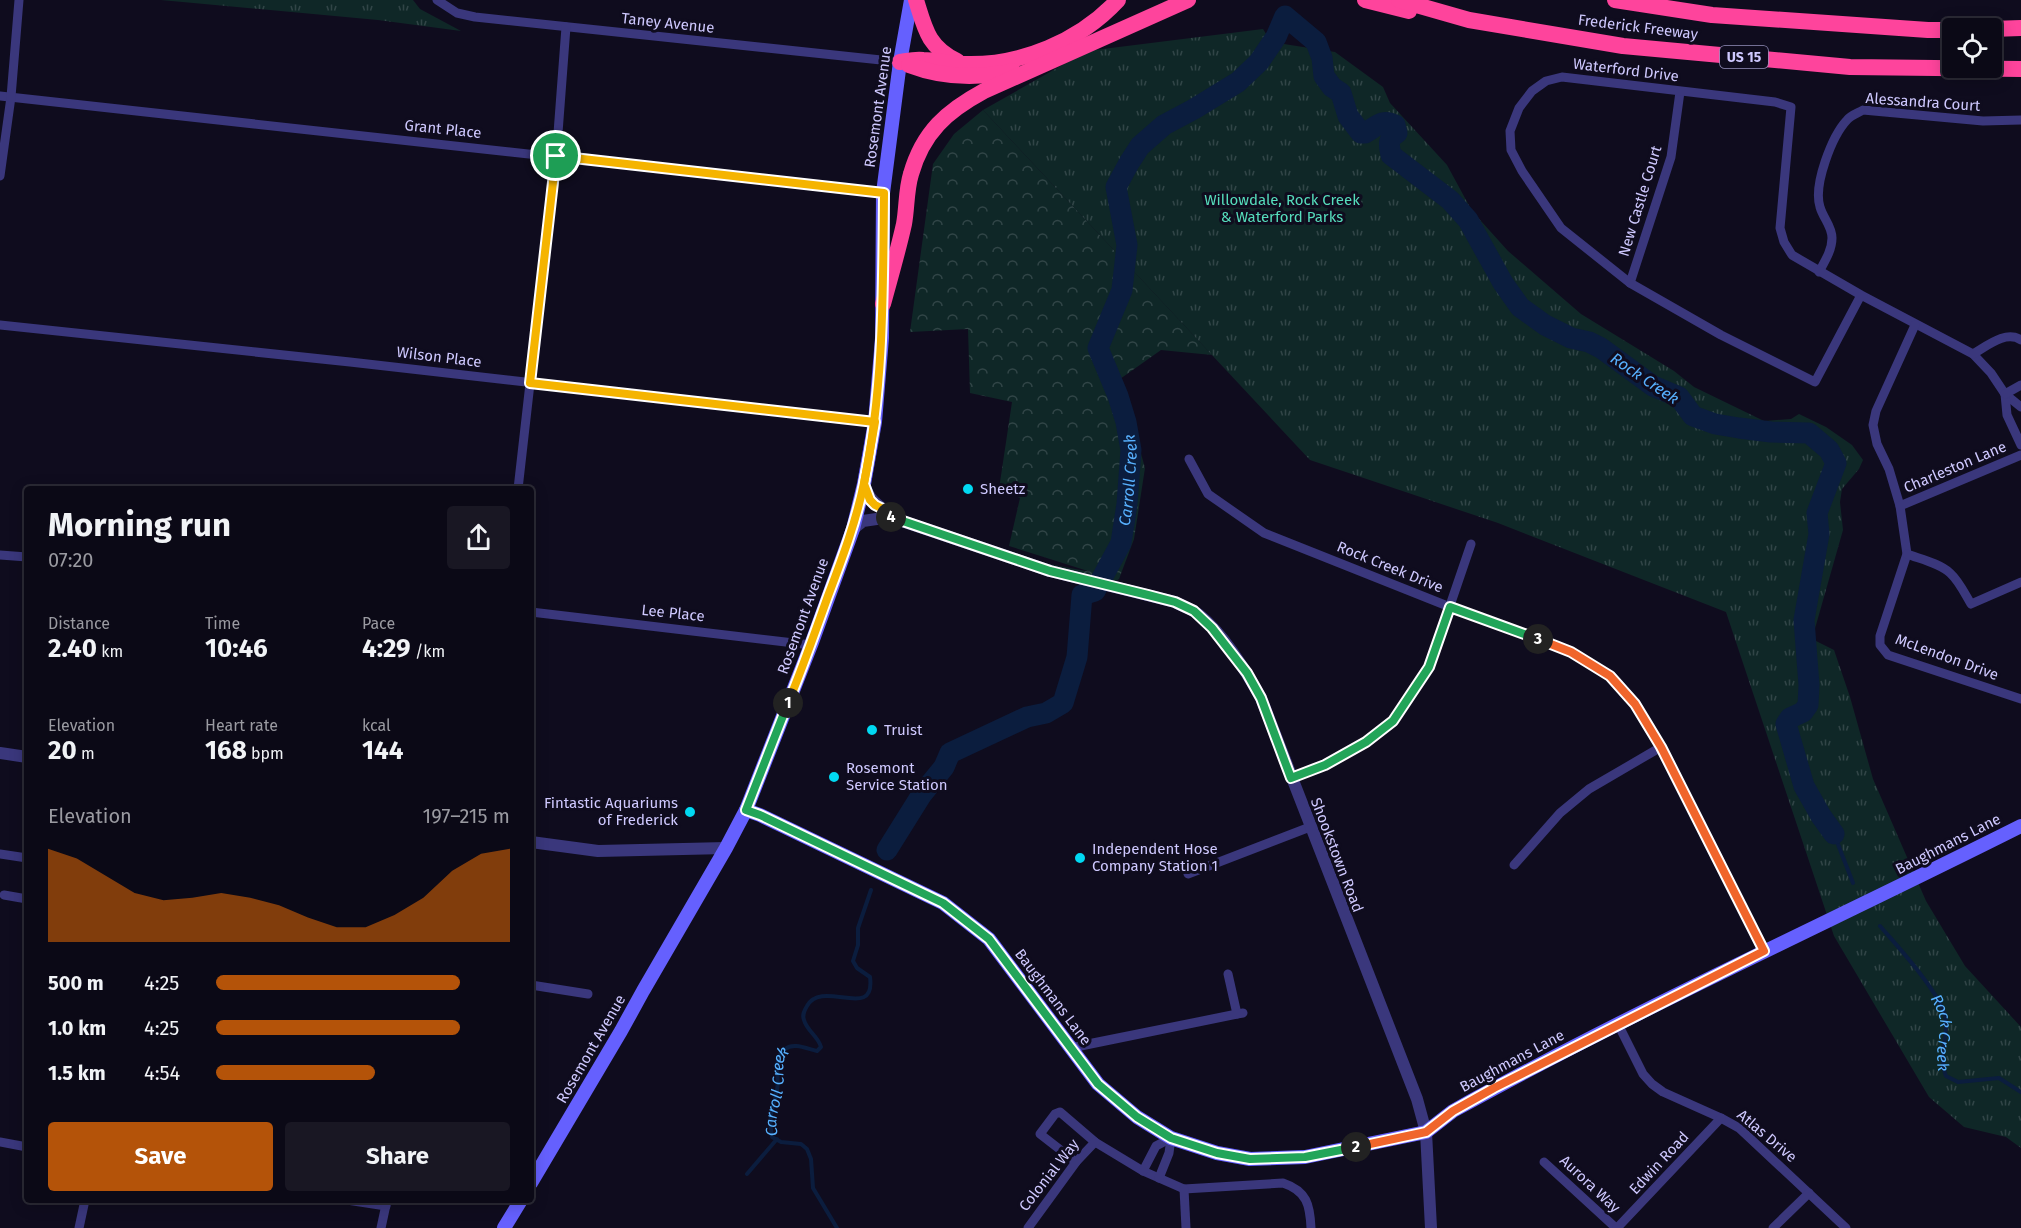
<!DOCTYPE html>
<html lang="en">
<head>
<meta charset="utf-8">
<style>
  :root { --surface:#0b0916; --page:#191723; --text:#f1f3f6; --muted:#9a9aa1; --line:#2b2a35; --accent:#b45309 }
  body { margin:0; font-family:"Fira Sans",sans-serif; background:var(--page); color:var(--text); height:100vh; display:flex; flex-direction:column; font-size:22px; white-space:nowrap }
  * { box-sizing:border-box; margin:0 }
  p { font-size:20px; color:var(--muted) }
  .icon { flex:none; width:33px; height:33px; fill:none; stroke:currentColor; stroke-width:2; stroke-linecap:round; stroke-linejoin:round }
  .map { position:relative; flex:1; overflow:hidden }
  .sheet { position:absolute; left:24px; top:486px; width:510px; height:717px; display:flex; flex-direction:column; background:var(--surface); border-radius:6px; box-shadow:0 3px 15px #0003,0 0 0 2px var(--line) }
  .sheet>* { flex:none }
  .buttons { position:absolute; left:1942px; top:18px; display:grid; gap:12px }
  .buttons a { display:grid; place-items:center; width:60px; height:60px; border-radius:6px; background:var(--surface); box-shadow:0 3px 15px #0003,0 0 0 2px var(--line); font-size:30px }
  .pin { position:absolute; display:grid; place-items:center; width:51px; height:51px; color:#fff; margin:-26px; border:3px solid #fff; border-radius:50%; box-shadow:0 2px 6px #0007 }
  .km { position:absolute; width:30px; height:30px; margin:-15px; border-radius:50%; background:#222; color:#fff; font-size:16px; line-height:30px; text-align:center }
  .round { display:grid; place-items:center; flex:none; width:63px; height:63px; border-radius:6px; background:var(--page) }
  .overview { display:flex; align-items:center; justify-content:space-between; height:102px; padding:0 24px }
  h1 { font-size:33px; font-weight:700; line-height:45px }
  .figures { display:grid; grid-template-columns:repeat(3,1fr); gap:9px; height:102px; padding:6px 24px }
  .figures div { display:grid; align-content:center }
  .figures b { font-size:26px; font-weight:700 }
  .figures small { font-size:16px; font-weight:400 }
  .figures p { font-size:16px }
  .chart { height:168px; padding:12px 24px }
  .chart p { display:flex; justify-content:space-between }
  .chart svg { width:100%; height:108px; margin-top:6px; fill:var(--accent); opacity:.7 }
  .primary-button { display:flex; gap:12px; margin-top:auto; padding:12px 24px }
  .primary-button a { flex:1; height:69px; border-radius:6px; background:var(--accent); color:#fff; font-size:24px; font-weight:700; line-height:69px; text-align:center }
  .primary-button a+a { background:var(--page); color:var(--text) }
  ul { padding:0 24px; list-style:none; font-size:20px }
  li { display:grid; grid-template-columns:96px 72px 1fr; align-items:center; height:45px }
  li i { height:15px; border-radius:8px; background:var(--accent) }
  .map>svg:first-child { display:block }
  .forest { fill:url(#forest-crowns) }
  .park { fill:url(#park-tufts) }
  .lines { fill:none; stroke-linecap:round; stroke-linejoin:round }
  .stream { stroke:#0b1d3e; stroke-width:4 }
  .river { stroke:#0b1d3e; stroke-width:21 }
  .minor { stroke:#3a377c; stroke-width:9 }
  .tertiary { stroke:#3a377c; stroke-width:12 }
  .secondary { stroke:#6560fe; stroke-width:14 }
  .motorway { stroke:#fe449c; stroke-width:16 }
  .split-1-casing { stroke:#fff; stroke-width:12 }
  .split-2-casing { stroke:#fff; stroke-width:12 }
  .split-3-casing { stroke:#fff; stroke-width:12 }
  .split-4-casing { stroke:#fff; stroke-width:12 }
  .split-5-casing { stroke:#fff; stroke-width:12 }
  .split-1 { stroke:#f5b400; stroke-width:8 }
  .split-2 { stroke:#22a559; stroke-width:8 }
  .split-3 { stroke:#f0652b; stroke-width:8 }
  .split-4 { stroke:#22a559; stroke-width:8 }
  .split-5 { stroke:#f5b400; stroke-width:8 }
  .poi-dot { fill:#01d9f2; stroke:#0f0c1e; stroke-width:2 }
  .labels { text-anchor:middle; stroke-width:6; stroke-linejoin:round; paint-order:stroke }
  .shield { fill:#0f0c1e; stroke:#9590bc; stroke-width:1.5 }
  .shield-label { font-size:14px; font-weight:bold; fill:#cfc9ff }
  .street-label { font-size:15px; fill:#cfc9ff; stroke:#0f0c1e }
  .park-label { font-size:15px; fill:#56ddbc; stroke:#0f0c1e }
  .poi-label { font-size:15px; fill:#cfc9ff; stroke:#0f0c1e; text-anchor:start }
  .water-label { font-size:16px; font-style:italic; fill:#57b0fe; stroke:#0f0c1e }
</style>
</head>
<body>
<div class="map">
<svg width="2021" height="1228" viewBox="0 0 2021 1228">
  <defs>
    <pattern id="forest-crowns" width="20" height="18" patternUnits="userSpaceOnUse" patternTransform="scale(1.5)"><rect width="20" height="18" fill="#0f2727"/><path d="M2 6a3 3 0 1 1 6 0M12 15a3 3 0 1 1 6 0" fill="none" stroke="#314547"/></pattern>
    <pattern id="park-tufts" width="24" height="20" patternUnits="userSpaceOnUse" patternTransform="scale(1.5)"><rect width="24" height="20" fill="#0f2727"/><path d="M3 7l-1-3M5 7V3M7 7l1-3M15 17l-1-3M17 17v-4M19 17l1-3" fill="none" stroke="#314547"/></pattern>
  </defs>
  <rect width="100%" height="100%" fill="#0f0c1e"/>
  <polygon class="forest" points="983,110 1212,355 1161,350 1120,379 1145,468 1134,539 1119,579 1109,585 1007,556 1091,572 1009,546 1020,498 999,489 1012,402 970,393 968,329 910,332 933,164 954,134"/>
  <g class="park">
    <polygon points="161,0 413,0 420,9 461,31 378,20"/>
    <polygon points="1263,29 1271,42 1335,52 1383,87 1390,103 1447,165 1472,211 1508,251 1581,314 1674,371 1694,387 1764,421 1791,419 1799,414 1826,427 1852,445 1863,460 1859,469 1842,489 1840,502 1843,530 1812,639 1834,650 1850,697 1873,779 1926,901 1965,966 2021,1027 2021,1148 2006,1137 1964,1127 1929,1097 1834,936 1726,612 1498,523 1310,460 983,110 1087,51"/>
  </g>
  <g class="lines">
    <g class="stream">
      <polyline points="1834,834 1853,883"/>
      <path id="s1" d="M1880,926C1899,948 1934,986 1944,1012C1951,1032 1937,1053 1946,1076L1958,1082L1999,1078L2021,1092"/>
      <polyline points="747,1174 777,1139"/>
      <path id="s2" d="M837,1228L813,1188L811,1159L807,1149L801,1144L781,1142L772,1137C768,1114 773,1110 777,1090C780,1077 772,1058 785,1049C794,1042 807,1049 817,1051L821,1047C818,1036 807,1031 804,1020C802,1015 804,1011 807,1006C822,978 876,1022 870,977L857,968L853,961L858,945V928L871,890"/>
    </g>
    <path class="river" id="s3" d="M887,850L922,794L944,767L950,753L1027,717L1046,713L1063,703L1077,657L1082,595L1095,591L1121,543L1127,504L1131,450L1126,422L1118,396L1098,348L1122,290L1127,245L1116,187L1129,163L1140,146L1164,125L1194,109L1238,82L1259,62L1276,37L1285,16L1316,42L1322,58L1324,76L1332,87L1341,93L1348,116L1361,133H1365C1376,127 1382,118 1395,125L1397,133C1387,139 1389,145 1391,155L1450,200L1468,220L1503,283L1520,307L1545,325L1571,338L1589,342L1601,348L1653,386L1679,397L1693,416L1715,424L1739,428L1771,432L1809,433L1829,450L1836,463L1817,513L1819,534L1804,620L1809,685L1808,705L1803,712L1790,718L1786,724L1804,786L1821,816L1834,834"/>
    <g class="minor">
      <polyline points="437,0 457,13 475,17 900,62"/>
      <polyline points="0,96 883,193"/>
      <polyline points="0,176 11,97 19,0"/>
      <path d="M1819,272C1825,261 1832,250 1832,238C1832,226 1823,218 1820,207C1813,185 1832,136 1847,120C1851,115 1858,113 1863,110L1983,121L2021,120"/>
      <polyline points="1630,283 1671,157 1680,92"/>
      <polyline points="1861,295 1792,255 1784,242 1780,228 1791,107 1775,102 1562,77 1546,81 1532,91 1519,108 1510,131 1511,150 1522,171 1561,228 1630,283 1721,335 1815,382 1861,295 1973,354 1991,373 2005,394 2021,407"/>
      <polyline points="0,325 350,362 875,422"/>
      <polyline points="1915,325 1876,411 1873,425 1877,444 1889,469 1900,506 1907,554 1880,636 1880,645 1888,655 2021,699"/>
      <path d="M1973,354C1987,346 2006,330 2021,340"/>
      <polyline points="2005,394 2007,415 2021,445"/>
      <polyline points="2005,394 2021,385"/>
      <polyline points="1189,459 1208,494 1264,533 1450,607 1571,652 1610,676 1635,703 1661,747 1764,951"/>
      <polyline points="518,489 557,146 566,27"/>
      <polyline points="1900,506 2021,455"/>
      <path d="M1907,554C1920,559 1939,563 1950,573C1959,581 1965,594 1971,604L2021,582"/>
      <polyline points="0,555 27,557"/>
      <polyline points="531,612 811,645"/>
      <polyline points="1291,778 1325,765 1366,742 1393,721 1429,667 1471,544"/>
      <polyline points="0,854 27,858"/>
      <polyline points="1514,865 1560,813 1589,789 1661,747"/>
      <polyline points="1188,874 1310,827"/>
      <polyline points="4,895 27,899"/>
      <polyline points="1228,974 1237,1014"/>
      <polyline points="531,985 588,994"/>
      <polyline points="1237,1014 1083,1045 1071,1048 1237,1014 1243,1013 1237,1014"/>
      <polyline points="1618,1024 1643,1074 1652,1084 1663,1092 1721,1118 1739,1128 1846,1228"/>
      <polyline points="0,1142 27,1147"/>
      <path d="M1076,1162L1040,1134L1055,1114L1060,1112L1095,1142L1143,1171L1184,1189L1283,1183C1307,1191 1310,1205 1311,1228"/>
      <polyline points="1544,1162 1616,1228"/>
      <polyline points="1143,1171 1156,1146 1171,1138"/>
      <polyline points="1159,1178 1169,1153 1171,1138"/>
      <polyline points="1184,1189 1186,1228"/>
      <polyline points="347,1200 386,1206"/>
      <polyline points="79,1228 85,1200"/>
      <polyline points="381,1228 387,1200"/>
      <polyline points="1028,1228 1076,1162 1095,1142"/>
      <polyline points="1617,1228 1721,1118"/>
      <polyline points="1773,1228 1809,1193"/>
    </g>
    <g class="tertiary">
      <path d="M864,484C872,507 878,501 890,517"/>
      <path d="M853,529L863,521L890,517L1050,571L1175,602C1180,605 1186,607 1192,610C1219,626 1246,671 1261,698L1417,1099L1426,1132L1431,1228"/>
      <polyline points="0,753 27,757"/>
      <polyline points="531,842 598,851 726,848"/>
    </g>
    <g class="secondary">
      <path d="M746,810L760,815L943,903L989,939L1098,1084L1137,1117L1171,1138L1217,1153L1250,1159L1305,1157L1426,1132L1453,1111C1639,1008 1832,921 2021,826"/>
      <polyline points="531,1183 621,1031 643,991 726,848 746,810 811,645 853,529 864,484 875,422 882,338 883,193 900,62 911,0"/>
      <polyline points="504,1228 521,1200"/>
    </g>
    <g class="motorway">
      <path d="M916,0C925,29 928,47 957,61"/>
      <polyline points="1365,0 1409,11"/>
      <polyline points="1399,0 1469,20 1623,46 1850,67 2021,69"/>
      <polyline points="1615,0 1712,15 1928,30 1953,30"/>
      <polyline points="1992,29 2021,28"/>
      <path d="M900,62C907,61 915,59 923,60C937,60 950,64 964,64C1021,66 1080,41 1118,0"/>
      <path d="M909,65C943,78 977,79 1013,71"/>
      <path d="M883,304C890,278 898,251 904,224C907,208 906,190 911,174C923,132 947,111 984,91L1188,0"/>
    </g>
  </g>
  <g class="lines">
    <defs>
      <path id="split-1" d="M556,156L884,193C883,290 884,387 864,483C856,522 842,559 828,596C815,632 803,667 788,703"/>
      <polyline id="split-2" points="788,703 746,810 760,815 943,903 989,939 1098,1084 1137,1117 1171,1138 1217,1153 1250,1159 1305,1157 1356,1147"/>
      <polyline id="split-3" points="1356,1147 1426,1132 1453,1111 1494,1088 1764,951 1661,747 1635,704 1610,676 1571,652 1538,639"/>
      <polyline id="split-4" points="891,517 1050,571 1148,595 1175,602 1194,611 1212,628 1247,673 1261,698 1291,778 1325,765 1366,742 1393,721 1429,667 1450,607 1538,639"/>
      <polyline id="split-5" points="556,156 530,383 875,422 864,484 870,500 875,505 885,510 891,517"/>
    </defs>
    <use href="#split-1" class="split-1-casing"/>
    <use href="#split-2" class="split-2-casing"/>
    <use href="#split-3" class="split-3-casing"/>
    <use href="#split-4" class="split-4-casing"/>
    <use href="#split-5" class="split-5-casing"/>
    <use href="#split-1" class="split-1"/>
    <use href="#split-2" class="split-2"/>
    <use href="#split-3" class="split-3"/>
    <use href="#split-4" class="split-4"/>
    <use href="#split-5" class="split-5"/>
  </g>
  <g class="poi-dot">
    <circle cx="968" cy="489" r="6"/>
    <circle cx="872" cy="730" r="6"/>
    <circle cx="834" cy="777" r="6"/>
    <circle cx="690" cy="812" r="6"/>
    <circle cx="1080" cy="858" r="6"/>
  </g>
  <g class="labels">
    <rect class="shield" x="1720" y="46" width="48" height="22" rx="4.5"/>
    <g class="shield-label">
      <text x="1744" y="62">US 15</text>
    </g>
    <g class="street-label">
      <text transform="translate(668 23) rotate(6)" y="5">Taney Avenue</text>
      <text transform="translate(1638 27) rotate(7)" y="5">Frederick Freeway</text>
      <text transform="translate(1626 70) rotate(7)" y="5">Waterford Drive</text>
      <text transform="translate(1923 102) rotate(4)" y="5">Alessandra Court</text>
      <text transform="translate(878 107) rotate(-82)" y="5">Rosemont Avenue</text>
      <text transform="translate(443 129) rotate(6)" y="5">Grant Place</text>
      <text transform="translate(1640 201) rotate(-73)" y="5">New Castle Court</text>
      <text transform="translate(439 357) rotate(7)" y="5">Wilson Place</text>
      <text transform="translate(1955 467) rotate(-23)" y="5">Charleston Lane</text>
      <text transform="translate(1390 567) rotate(22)" y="5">Rock Creek Drive</text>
      <text transform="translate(673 613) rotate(6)" y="5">Lee Place</text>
      <text transform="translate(803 616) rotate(-70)" y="5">Rosemont Avenue</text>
      <text transform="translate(1947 657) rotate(20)" y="5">McLendon Drive</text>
      <text transform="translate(1948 844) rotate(-27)" y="5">Baughmans Lane</text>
      <text transform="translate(1337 855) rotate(69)" y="5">Shookstown Road</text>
      <text transform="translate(1053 997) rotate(53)" y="5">Baughmans Lane</text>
      <text transform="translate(591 1049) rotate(-60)" y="5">Rosemont Avenue</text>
      <text transform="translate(1512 1061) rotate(-28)" y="5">Baughmans Lane</text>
      <text transform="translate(1767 1136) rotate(40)" y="5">Atlas Drive</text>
      <text transform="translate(1659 1163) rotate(-47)" y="5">Edwin Road</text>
      <text transform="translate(1049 1175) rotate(-52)" y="5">Colonial Way</text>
      <text transform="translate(1590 1184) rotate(43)" y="5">Aurora Way</text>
    </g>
    <g class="park-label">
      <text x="1282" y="205">Willowdale, Rock Creek<tspan x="1282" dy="17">&amp; Waterford Parks</tspan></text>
    </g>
    <g class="poi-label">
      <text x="980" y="494">Sheetz</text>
      <text x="884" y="735">Truist</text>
      <text x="846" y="773">Rosemont<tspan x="846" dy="17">Service Station</tspan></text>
      <text x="678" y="808" text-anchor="end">Fintastic Aquariums<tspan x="678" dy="17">of Frederick</tspan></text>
      <text x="1092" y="854">Independent Hose<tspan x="1092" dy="17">Company Station 1</tspan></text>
    </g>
    <g class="water-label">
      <text transform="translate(1645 378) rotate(34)" y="6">Rock Creek</text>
      <text dy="6" stroke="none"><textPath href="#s3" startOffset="482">Carroll Creek</textPath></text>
      <text dy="6" stroke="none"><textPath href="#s1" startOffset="128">Rock Creek</textPath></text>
      <text dy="6" stroke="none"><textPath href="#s2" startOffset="171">Carroll Creek</textPath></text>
    </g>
  </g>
</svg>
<div class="buttons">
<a><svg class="icon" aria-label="locate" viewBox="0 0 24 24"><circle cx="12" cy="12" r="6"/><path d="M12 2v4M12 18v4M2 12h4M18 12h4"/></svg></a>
</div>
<div class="pin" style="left:556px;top:156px;background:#1e9e55"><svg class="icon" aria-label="arrive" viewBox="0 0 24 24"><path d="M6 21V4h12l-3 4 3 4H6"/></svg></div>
<b class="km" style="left:788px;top:703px">1</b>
<b class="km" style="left:1356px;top:1147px">2</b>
<b class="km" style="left:1538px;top:639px">3</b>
<b class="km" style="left:891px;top:517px">4</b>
<section class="sheet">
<div class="overview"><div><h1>Morning run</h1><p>07:20</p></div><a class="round"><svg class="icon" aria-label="share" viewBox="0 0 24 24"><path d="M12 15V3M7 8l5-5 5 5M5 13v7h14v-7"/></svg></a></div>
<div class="figures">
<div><p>Distance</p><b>2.40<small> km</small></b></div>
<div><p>Time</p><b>10:46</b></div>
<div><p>Pace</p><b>4:29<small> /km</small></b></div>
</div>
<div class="figures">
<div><p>Elevation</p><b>20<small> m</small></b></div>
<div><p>Heart rate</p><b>168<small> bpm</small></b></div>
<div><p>kcal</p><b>144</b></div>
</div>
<div class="chart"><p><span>Elevation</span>197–215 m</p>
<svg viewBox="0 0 160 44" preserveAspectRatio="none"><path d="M0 44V6L10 10L20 17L30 24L40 27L50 26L60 24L70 26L80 29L90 34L100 38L110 38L120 33L130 26L140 15L150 8L160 6V44z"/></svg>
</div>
<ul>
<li><b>500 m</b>4:25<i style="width:83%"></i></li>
<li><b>1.0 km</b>4:25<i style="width:83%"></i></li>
<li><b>1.5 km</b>4:54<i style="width:54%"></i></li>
</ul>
<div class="primary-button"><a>Save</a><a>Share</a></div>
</section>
</div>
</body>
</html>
